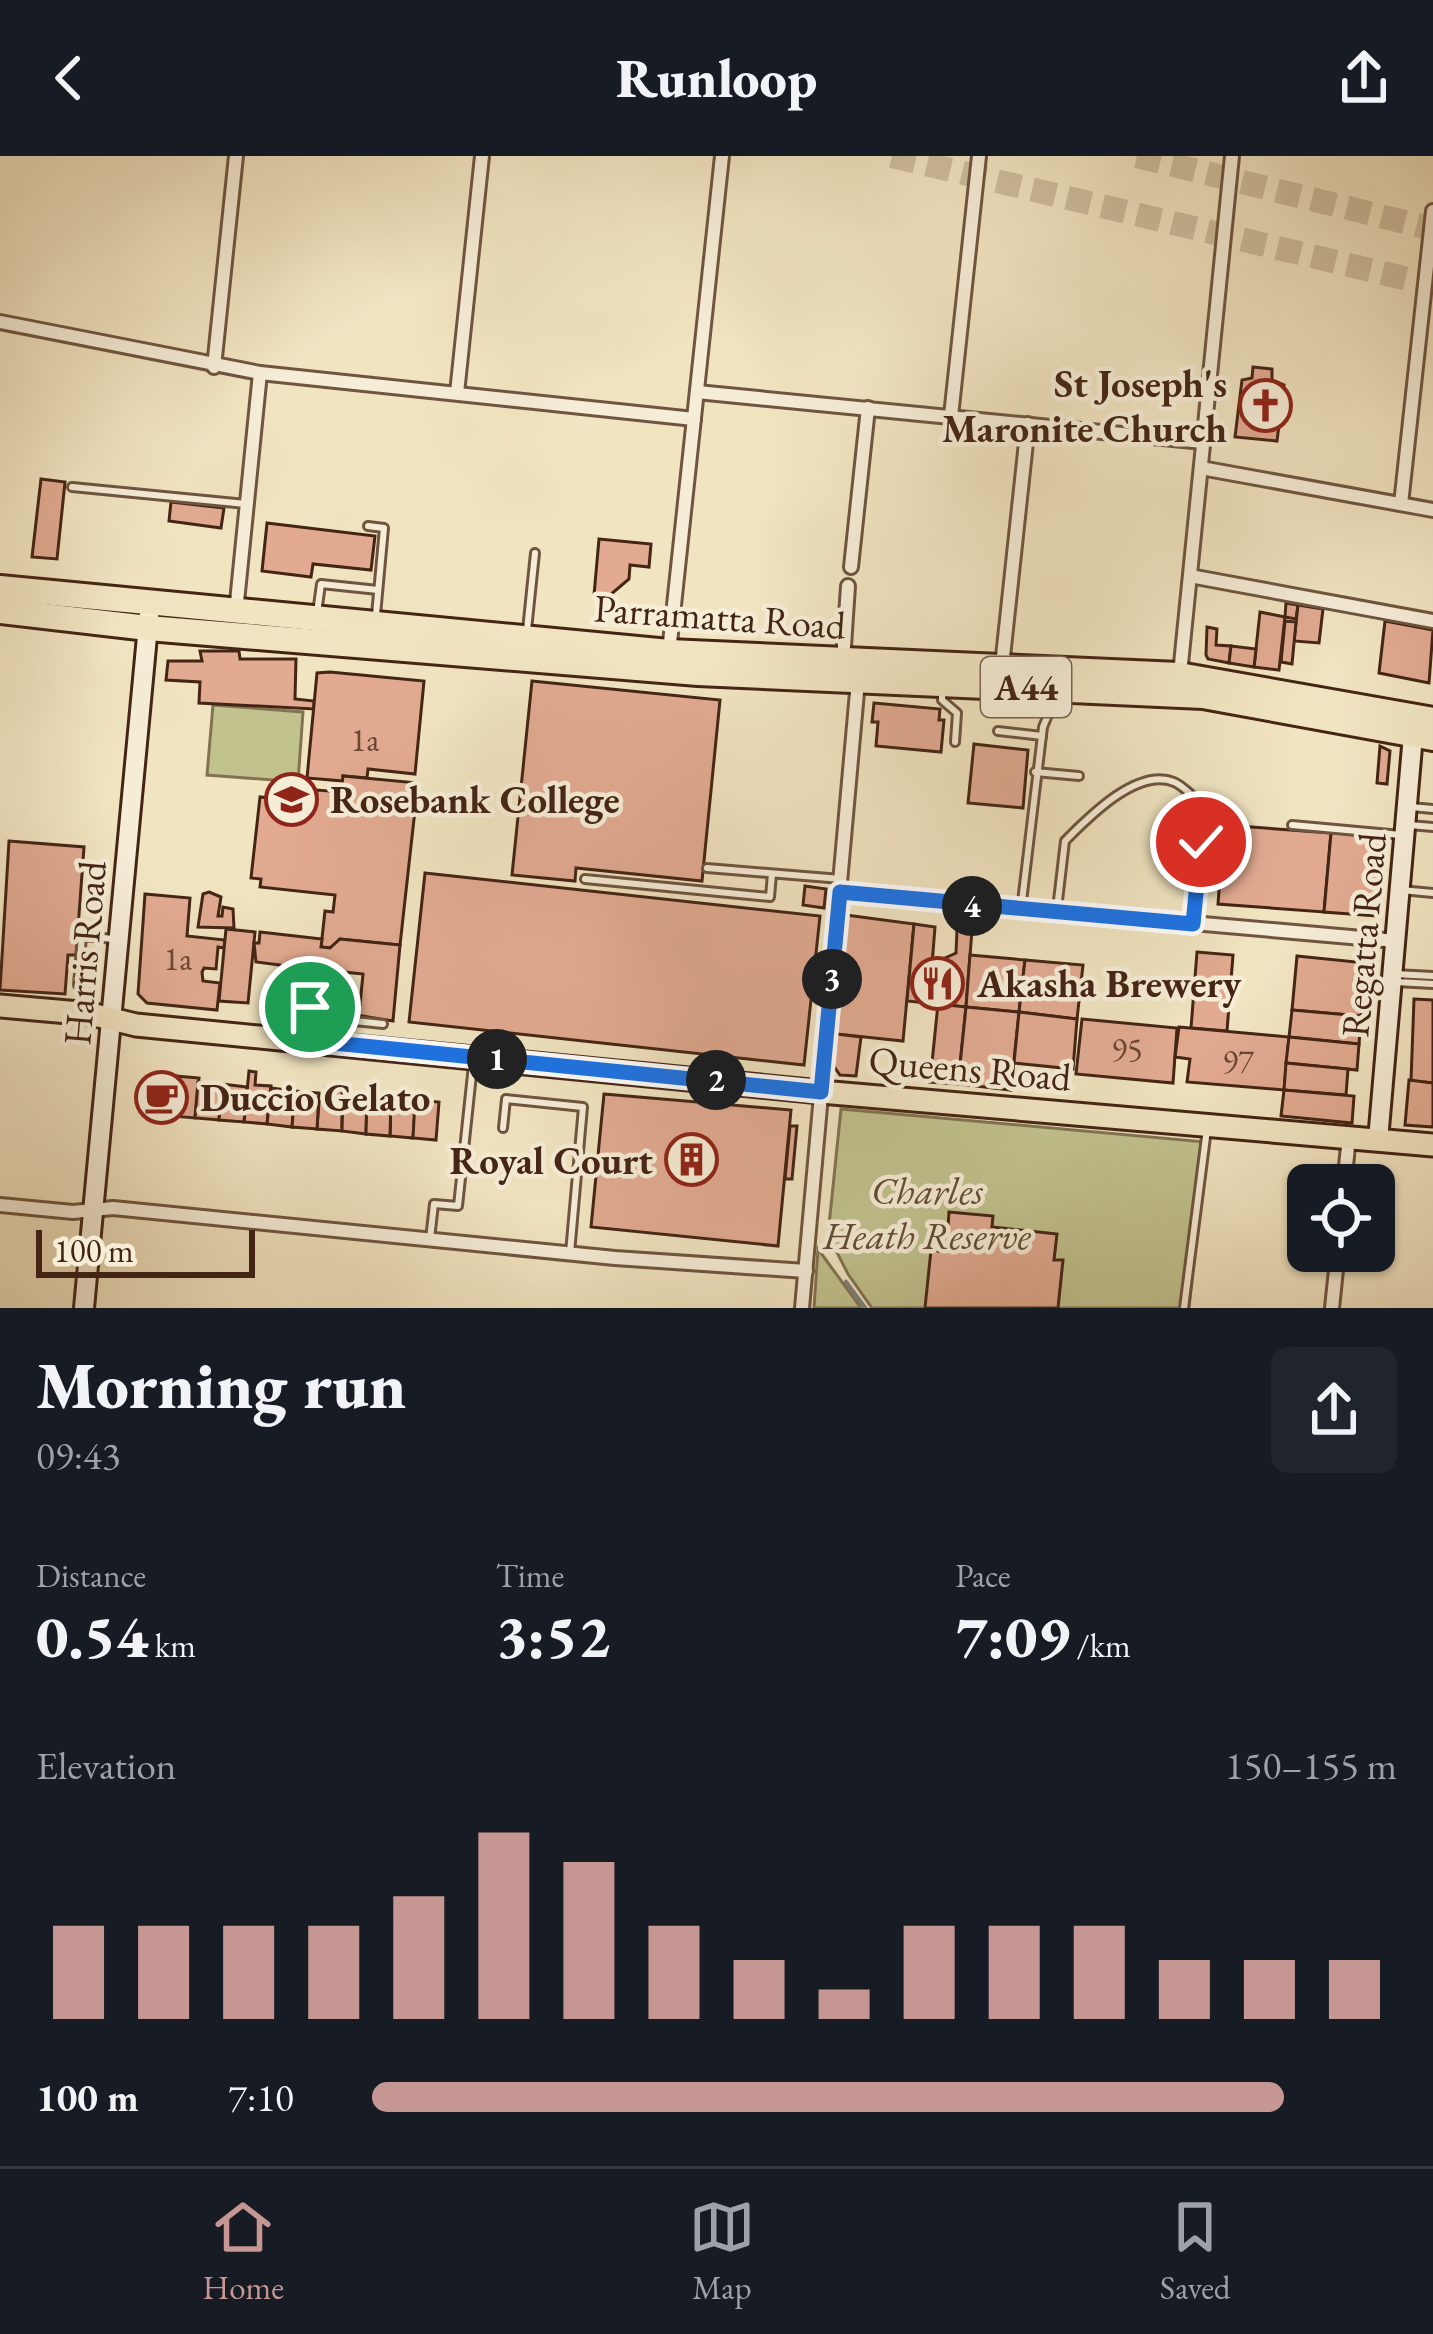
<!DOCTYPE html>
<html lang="en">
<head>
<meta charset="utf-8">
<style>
  :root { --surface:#171b24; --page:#20242c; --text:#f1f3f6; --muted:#9ea1a6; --line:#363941; --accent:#c59692 }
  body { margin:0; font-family:"EB Garamond",serif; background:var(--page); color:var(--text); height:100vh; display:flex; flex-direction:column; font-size:45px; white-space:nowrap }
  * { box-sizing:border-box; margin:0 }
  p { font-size:39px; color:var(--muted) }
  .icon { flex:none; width:66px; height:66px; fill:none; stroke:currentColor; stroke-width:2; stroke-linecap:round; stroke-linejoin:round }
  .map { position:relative; height:1152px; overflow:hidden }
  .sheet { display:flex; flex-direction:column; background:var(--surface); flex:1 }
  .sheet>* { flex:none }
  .fabs { position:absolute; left:1287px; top:1008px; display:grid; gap:24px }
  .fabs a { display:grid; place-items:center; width:108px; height:108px; border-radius:18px; background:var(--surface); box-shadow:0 3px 9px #0004; font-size:60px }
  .scale { position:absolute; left:36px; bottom:30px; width:219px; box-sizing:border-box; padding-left:12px; border:6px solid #442514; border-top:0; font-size:33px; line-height:42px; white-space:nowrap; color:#442514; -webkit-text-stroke:9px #f6edd7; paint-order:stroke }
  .pin { position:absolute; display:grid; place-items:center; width:102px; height:102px; color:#fff; margin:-51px; border:6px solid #fff; border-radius:50%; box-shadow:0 3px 12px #0007 }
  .km { position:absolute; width:60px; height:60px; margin:-30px; border-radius:50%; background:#222; color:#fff; font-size:33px; line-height:60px; text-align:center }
  .round { display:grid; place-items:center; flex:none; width:126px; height:126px; border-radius:18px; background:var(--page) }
  .head { display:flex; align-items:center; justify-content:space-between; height:204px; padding:0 36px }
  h1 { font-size:66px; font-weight:800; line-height:90px }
  .figures { display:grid; grid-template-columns:repeat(3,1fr); gap:18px; height:204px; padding:12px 36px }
  .figures div { display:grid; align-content:center }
  .figures b { font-size:60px; font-weight:800 }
  .figures small { font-size:33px; font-weight:400 }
  .figures p { font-size:33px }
  .chart { height:336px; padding:24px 36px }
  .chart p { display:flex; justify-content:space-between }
  .chart svg { width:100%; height:216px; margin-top:12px; stroke:var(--accent); stroke-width:6 }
  ul { padding:0 36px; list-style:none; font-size:39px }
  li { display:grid; grid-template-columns:192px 144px 1fr; align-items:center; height:90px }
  li i { height:30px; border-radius:15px; background:var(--accent) }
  header { display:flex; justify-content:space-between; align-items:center; height:156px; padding:0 36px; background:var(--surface); font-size:54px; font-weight:800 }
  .menu { display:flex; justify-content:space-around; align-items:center; height:168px; border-top:3px solid var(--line); background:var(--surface); font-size:33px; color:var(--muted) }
  .menu a { display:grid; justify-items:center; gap:6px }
  .menu .on { color:var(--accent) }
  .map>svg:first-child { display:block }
  .green { fill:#c1c28e; stroke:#827451; stroke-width:3 }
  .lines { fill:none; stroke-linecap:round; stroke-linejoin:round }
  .stream { stroke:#7b8079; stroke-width:4.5 }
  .building { fill:#e1aa91; stroke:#442514; stroke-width:3 }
  .highway-tunnel { stroke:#cebe9e; stroke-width:24; stroke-dasharray:24 12; stroke-linecap:butt }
  .lane-casing { stroke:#6f553f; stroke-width:12 }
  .street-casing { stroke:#6f553f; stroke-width:18 }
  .secondary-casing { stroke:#442514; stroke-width:24 }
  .primary-casing { stroke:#442514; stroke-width:27 }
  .highway-casing { stroke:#442514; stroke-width:30 }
  .lane { stroke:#f6edd7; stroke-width:6 }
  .street { stroke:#f6edd7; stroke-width:12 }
  .secondary { stroke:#f6edd7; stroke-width:18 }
  .primary { stroke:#f1e4c1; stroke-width:21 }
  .highway { stroke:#f1e4c1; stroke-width:24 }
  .route-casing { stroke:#fff; stroke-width:24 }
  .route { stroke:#1a73e8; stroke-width:15 }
  .labels { text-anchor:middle; stroke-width:9; stroke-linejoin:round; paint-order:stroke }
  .number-label { font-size:33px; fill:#6b4633 }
  .shield { fill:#f6edd7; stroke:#79614e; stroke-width:3 }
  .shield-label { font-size:36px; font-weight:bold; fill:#442514 }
  .poi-label { font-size:39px; font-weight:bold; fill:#442514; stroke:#f6edd7; text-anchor:start }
  .street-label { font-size:39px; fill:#442514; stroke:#f6edd7 }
  .park-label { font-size:39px; font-style:italic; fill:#634c32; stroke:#f6edd7 }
</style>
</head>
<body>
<header><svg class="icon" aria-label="back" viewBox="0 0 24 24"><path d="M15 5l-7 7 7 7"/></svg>Runloop<svg class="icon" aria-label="share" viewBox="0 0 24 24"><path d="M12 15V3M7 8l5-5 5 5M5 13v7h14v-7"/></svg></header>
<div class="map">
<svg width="1433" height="1152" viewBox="0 0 1433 1152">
  <rect width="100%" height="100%" fill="#f1e4c1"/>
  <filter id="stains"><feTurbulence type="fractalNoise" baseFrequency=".00167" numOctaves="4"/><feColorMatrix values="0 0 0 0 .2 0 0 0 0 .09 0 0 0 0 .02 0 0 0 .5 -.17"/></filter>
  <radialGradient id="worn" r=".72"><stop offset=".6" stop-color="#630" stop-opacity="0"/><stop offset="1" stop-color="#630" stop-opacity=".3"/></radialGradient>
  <g class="green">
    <polygon points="213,549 303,556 298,626 207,619"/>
    <polygon points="841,953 1206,986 1189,1152 872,1152 848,1118 828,1079"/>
    <polygon points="818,1093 861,1152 814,1152"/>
  </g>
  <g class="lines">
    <polyline class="stream" points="846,1126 865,1152"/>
  </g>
  <g class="building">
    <polygon points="1253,211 1272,213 1272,224 1284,229 1277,285 1235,281 1242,224 1252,222"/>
    <polygon points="41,323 65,326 57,403 32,401"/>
    <polygon points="171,346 224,352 221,372 169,365"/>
    <polygon points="267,367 375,380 371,414 313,408 311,421 262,415"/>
    <polygon points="599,383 651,388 649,411 630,409 629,423 609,440 594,439"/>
    <polygon points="1286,447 1298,449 1296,463 1285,461"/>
    <polygon points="1298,449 1323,453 1319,487 1294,485"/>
    <polygon points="1260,456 1285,461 1279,514 1254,511"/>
    <polygon points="1285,465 1296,466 1292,508 1281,506"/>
    <polygon points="1385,465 1433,474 1429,527 1379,517"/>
    <polygon points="1207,471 1217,473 1216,489 1231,490 1229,507 1208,503 1206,499"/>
    <polygon points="1231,490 1256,493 1254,511 1229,507"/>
    <polygon points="200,495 239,495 240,503 296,503 295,543 314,545 314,553 199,547 200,526 166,524 168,505 202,505"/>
    <polygon points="330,516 424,525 415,618 368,613 367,622 343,620 343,625 307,622 317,517"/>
    <polygon points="532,525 720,544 702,725 576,712 575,725 512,719"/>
    <polygon points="874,547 940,553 939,564 944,564 941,596 876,590 878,566 872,566"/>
    <polygon points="974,588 1028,594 1023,652 968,647"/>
    <polygon points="1380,590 1390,595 1387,628 1377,627"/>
    <polygon points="343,620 418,627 400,789 340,783 330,792 321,791 325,755 333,756 335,739 260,731 261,723 251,722 260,641 316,647 317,634 341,636"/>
    <polygon points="1224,669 1331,677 1324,756 1218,748"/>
    <polygon points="1331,677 1384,680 1376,760 1324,756"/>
    <polygon points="9,685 84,691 76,799 68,799 65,838 0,834"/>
    <polygon points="425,717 820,760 804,909 409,866"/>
    <polygon points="805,730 826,733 824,752 803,749"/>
    <polygon points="209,736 221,741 218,760 222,760 223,751 233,753 234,772 198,771 203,738"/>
    <polygon points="145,738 190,742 187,780 225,784 224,792 218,791 216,813 204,812 202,816 203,825 220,827 217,854 147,847 138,838"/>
    <polygon points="846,759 914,768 903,885 836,878"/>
    <polygon points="914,768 935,771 932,809 943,809 943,803 956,797 957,774 972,774 966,851 907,845"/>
    <polygon points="226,773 255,776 248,847 219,845"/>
    <polygon points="260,776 322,783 321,791 330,792 340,783 400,789 393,865 356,859 354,852 360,849 363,818 295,811 294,819 279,818 280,809 256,806 254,787 259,787"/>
    <polygon points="1197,796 1233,799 1227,875 1191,872"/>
    <polygon points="970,799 1025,804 1019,856 966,851"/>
    <polygon points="1297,800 1366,807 1361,860 1292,854"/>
    <polygon points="1025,804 1083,809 1077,863 1019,856"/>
    <polygon points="1414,843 1433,844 1433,927 1411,925"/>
    <polygon points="938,848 966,851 958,928 930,926"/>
    <polygon points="966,851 1019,856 1011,934 958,928"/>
    <polygon points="1292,854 1361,860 1359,888 1289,881"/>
    <polygon points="1019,856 1077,863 1073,913 1014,907"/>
    <polygon points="1082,863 1177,872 1173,927 1076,918"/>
    <polygon points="1179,871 1289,881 1284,934 1187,926 1190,903 1175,901"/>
    <polygon points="836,878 861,881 856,920 840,919 833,909"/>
    <polygon points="1289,881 1359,888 1357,914 1286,907"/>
    <polygon points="1286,907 1348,913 1346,939 1284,934"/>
    <polygon points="249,915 256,916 255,929 271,930 267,968 244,966"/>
    <polygon points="176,920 199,922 195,962 172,960"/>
    <polygon points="151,922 175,924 172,960 148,957"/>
    <polygon points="1409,924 1433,927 1433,971 1405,969"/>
    <polygon points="198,926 222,928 219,964 195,962"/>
    <polygon points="222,928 247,931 244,966 219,964"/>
    <polygon points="271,932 295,935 292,971 267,968"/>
    <polygon points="326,932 342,934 342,975 317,973 319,945 325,945"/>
    <polygon points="1284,934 1354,940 1352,967 1281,960"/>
    <polygon points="295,935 319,937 317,973 292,971"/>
    <polygon points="391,938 416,940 413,982 390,980"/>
    <polygon points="604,938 791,954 778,1090 591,1071"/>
    <polygon points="343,939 367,941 366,978 342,975"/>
    <polygon points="367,941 391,943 390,980 366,978"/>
    <polygon points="415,944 439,946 436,984 413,982"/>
    <polygon points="790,970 797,970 792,1023 785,1023"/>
    <polygon points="949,1056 993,1060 992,1071 1057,1078 1054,1104 1063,1104 1058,1152 925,1152 931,1094 939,1095 942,1070 948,1071"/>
  </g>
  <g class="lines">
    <g class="highway-tunnel">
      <polyline points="892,0 1433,129"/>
      <polyline points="1137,0 1433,73"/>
    </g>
    <defs>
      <g id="lane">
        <polyline points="72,331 246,348"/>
        <polyline points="368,370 384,372 376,459"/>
        <polyline points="317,457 321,428 378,434"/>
        <polyline points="527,474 535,397"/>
        <polyline points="942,536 942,544 957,557 955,586"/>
        <polyline points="998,575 1042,580"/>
        <polyline points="1035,616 1079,620"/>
        <polyline points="1411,651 1433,653"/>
        <polyline points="1292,669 1401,679"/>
        <polyline points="1409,669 1433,671"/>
        <polyline points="707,712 841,723"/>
        <polyline points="585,723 770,741 772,718"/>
        <polyline points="1401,734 1433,737"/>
        <path d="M1057,753L1065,685C1088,662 1137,611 1174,626C1182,629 1191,639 1197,644L1198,652"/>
        <polyline points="1021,754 1043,571 1048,559 1066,544"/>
        <polyline points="1194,764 1201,686"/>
        <polyline points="1395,818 1433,820"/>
        <polyline points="1396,826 1433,828"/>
        <polyline points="78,829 82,780 114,783"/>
        <circle cx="321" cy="846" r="12"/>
        <polyline points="326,862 383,868"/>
        <polyline points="503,972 506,943 583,951 570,1097"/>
        <polyline points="430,1083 434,1048 458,1050 473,909"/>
        <polyline points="1184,1152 1207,973"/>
      </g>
      <g id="street">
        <polyline points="0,166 260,217 694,263"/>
        <polyline points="214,211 236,0"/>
        <polyline points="697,236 1203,286"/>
        <polyline points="457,237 482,0"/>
        <polyline points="951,260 979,0"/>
        <polyline points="1201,312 1433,354"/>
        <polyline points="1401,348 1433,55"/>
        <polyline points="851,411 868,252"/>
        <polyline points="1190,420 1433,465"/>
        <polyline points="236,456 260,217"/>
        <polyline points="669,496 722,0"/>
        <polyline points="843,505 848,430"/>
        <polyline points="1002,510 1028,268"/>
        <polyline points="1180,518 1232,0"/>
        <polyline points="840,736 1396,785"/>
        <polyline points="1344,1029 1349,981"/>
        <polyline points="0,1049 73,1056 113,1052 615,1102 806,1115"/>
        <polyline points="802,1152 858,525"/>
        <polyline points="1332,1152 1338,1095"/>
      </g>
      <g id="secondary">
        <polyline points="1378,984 1413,579"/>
        <polyline points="84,1152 149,459"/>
      </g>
      <polyline id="primary" points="0,850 91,858 136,869 821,936 1433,989"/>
      <g id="highway">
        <polyline points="0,432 669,496 1179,519 1433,564"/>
        <polyline points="0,455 148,472 698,517 1203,540 1433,582"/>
      </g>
    </defs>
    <use href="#lane" class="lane-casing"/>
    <use href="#street" class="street-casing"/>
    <use href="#secondary" class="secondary-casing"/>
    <use href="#primary" class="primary-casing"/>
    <use href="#highway" class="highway-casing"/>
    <use href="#lane" class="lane"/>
    <use href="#street" class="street"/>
    <use href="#secondary" class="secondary"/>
    <use href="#primary" class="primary"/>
    <use href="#highway" class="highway"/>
  </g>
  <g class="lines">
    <defs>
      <polyline id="route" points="310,851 326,862 324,886 821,936 840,736 1193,768 1201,686"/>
    </defs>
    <use href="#route" class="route-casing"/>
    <use href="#route" class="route"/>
  </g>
  <defs>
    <symbol id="church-ring" viewBox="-11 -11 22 22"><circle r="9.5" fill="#f6edd7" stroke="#8f2418" stroke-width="1.5"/><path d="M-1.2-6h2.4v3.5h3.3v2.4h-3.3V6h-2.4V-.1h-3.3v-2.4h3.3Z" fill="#8f2418"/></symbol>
    <symbol id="school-ring" viewBox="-11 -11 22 22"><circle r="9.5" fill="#f6edd7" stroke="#8f2418" stroke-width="1.5"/><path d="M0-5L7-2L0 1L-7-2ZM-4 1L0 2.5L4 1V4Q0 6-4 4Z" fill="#8f2418"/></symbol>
    <symbol id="restaurant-ring" viewBox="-11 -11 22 22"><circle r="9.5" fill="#f6edd7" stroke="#8f2418" stroke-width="1.5"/><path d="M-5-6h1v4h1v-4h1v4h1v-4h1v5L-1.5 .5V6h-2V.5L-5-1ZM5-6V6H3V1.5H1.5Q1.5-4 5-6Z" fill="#8f2418"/></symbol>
    <symbol id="cafe-ring" viewBox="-11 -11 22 22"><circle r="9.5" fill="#f6edd7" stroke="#8f2418" stroke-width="1.5"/><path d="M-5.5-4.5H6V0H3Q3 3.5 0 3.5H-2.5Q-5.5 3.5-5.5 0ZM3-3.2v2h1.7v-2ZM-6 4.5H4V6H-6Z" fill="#8f2418"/></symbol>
    <symbol id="building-ring" viewBox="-11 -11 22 22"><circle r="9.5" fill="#f6edd7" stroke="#8f2418" stroke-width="1.5"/><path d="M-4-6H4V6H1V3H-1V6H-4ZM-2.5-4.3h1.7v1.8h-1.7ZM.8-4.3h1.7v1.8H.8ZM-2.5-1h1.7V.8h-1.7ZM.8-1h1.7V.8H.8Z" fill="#8f2418"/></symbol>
  </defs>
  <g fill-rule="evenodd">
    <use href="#church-ring" x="1236" y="220" width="59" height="59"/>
    <use href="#school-ring" x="262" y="614" width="59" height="59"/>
    <use href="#restaurant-ring" x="908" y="798" width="59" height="59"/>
    <use href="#cafe-ring" x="132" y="912" width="59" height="59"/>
    <use href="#building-ring" x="662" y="974" width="59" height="59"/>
  </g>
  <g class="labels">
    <g class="number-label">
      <text x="365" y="595">1a</text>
      <text x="178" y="814">1a</text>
      <text x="1127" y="905">95</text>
      <text x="1238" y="917">97</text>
    </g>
    <rect class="shield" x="981" y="501" width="90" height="60" rx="9"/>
    <g class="shield-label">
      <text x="1026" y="544">A44</text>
    </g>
    <g class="poi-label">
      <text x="1227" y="241" text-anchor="end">St Joseph's<tspan x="1227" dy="45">Maronite Church</tspan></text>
      <text x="330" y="657">Rosebank College</text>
      <text x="977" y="841">Akasha Brewery</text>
      <text x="200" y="955">Duccio Gelato</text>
      <text x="653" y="1018" text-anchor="end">Royal Court</text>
    </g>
    <g class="street-label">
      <text transform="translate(720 460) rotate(4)" y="14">Parramatta Road</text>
      <text transform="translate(1363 779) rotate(-85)" y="14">Regatta Road</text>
      <text transform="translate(84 797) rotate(-85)" y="14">Harris Road</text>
      <text transform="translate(970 912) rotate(5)" y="14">Queens Road</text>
    </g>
    <g class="park-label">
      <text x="927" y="1048">Charles<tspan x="927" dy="45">Heath Reserve</tspan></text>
    </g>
  </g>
  <rect width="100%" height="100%" filter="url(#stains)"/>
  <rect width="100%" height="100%" fill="url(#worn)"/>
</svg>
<div class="fabs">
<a><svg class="icon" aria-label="locate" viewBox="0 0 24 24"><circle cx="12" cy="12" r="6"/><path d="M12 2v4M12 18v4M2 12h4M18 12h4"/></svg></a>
</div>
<div class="scale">100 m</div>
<div class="pin" style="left:310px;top:851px;background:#1e9e55"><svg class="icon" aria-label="arrive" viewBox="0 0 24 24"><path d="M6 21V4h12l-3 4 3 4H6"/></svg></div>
<div class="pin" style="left:1201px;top:686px;background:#d93025"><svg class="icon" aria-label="check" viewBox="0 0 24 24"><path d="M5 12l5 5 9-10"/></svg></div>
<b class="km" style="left:497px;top:903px">1</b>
<b class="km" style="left:716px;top:924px">2</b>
<b class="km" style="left:832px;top:823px">3</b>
<b class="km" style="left:972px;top:750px">4</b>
</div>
<section class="sheet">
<div class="head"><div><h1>Morning run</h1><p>09:43</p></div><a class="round"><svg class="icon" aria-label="share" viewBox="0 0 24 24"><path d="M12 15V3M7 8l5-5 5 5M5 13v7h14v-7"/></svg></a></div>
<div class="figures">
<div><p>Distance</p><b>0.54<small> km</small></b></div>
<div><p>Time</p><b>3:52</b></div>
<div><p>Pace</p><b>7:09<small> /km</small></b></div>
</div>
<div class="chart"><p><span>Elevation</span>150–155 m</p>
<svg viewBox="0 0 160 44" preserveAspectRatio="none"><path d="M5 44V25M15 44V25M25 44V25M35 44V25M45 44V19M55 44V6M65 44V12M75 44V25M85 44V32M95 44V38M105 44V25M115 44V25M125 44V25M135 44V32M145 44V32M155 44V32"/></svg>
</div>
<ul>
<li><b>100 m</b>7:10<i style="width:89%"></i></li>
</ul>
</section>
<nav class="menu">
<a class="on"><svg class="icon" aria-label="home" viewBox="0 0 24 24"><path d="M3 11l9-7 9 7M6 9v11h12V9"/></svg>Home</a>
<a><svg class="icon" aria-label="map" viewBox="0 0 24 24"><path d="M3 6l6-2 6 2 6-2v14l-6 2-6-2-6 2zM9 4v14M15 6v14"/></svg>Map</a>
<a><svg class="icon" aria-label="saved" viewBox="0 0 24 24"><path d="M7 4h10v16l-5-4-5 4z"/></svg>Saved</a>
</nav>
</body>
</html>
